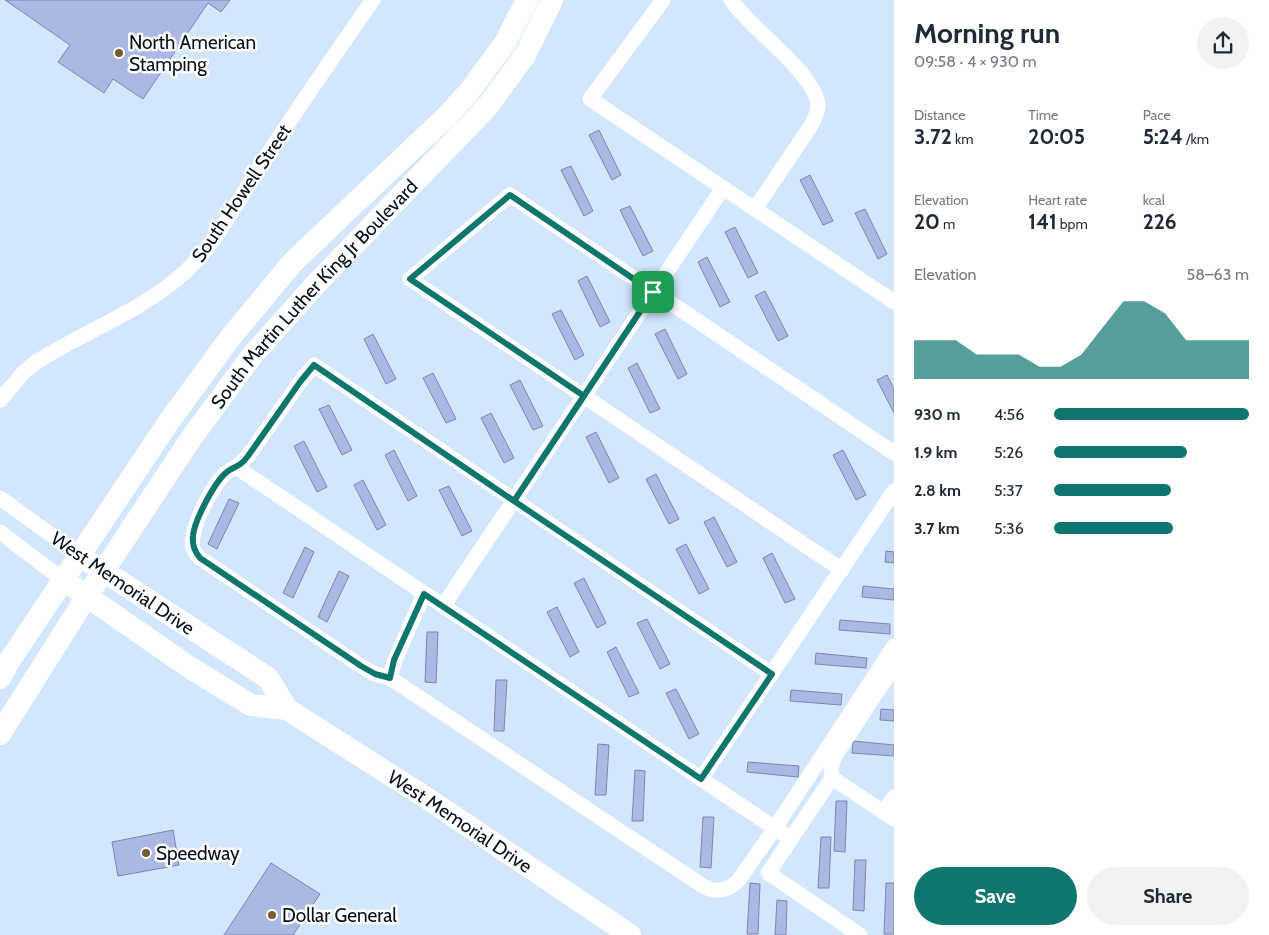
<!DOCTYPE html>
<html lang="en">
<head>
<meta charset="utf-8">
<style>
  :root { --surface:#fff; --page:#f2f2f3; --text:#1f2937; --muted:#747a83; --accent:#0f766e }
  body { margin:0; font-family:Cabin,sans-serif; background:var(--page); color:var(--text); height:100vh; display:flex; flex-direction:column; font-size:19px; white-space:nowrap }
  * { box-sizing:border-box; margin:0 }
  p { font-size:16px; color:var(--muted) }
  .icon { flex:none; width:28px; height:28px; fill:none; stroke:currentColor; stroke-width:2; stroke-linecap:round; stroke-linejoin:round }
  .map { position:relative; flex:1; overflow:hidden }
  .sheet { display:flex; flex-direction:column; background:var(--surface); width:375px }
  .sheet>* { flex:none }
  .pin { position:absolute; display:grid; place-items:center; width:42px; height:42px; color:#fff; margin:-21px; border-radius:10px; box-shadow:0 2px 8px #0006 }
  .round { display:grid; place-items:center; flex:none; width:52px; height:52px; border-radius:26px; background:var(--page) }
  .overview { display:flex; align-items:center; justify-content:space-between; height:85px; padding:0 20px }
  h1 { font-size:28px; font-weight:700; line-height:38px }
  .stats { display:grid; grid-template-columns:repeat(3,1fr); gap:8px; height:85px; padding:5px 20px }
  .stats div { display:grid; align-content:center }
  .stats b { font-size:21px; font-weight:700 }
  .stats small { font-size:14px; font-weight:400 }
  .stats p { font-size:14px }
  .chart { height:140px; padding:10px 20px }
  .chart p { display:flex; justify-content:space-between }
  .chart svg { width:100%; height:90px; margin-top:5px; fill:var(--accent); opacity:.7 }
  .action { display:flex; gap:10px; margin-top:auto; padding:10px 20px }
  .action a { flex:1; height:58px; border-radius:30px; background:var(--accent); color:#fff; font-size:20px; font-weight:700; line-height:58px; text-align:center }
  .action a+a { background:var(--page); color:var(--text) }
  ul { padding:0 20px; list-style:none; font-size:16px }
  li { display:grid; grid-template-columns:80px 60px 1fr; align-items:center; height:38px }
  li i { height:12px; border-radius:6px; background:var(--accent) }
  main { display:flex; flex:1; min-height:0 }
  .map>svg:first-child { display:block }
  .building { fill:#acb8e4; stroke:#7b87b0 }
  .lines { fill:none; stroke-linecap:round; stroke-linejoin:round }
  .minor { stroke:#fff; stroke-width:15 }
  .secondary { stroke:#fff; stroke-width:22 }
  .route-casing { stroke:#fff; stroke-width:10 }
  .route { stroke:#0f766e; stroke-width:6 }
  .poi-dot { fill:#7a5a2f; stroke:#fff; stroke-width:2 }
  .labels { text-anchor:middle; stroke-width:5; stroke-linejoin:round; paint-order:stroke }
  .poi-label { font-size:19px; fill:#06101d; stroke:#fff; text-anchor:start }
  .street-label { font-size:19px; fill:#06101d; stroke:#fff }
</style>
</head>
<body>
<main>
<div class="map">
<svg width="894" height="935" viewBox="0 0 894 935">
  <rect width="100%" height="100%" fill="#d2e6fd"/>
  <g class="building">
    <polygon points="5,0 230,0 221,12 208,3 143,99 113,79 104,93 58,62 70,45"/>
    <polygon points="599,130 621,175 612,180 589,135"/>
    <polygon points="571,166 593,211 584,216 561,170"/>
    <polygon points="810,175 833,221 823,225 800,180"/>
    <polygon points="630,206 653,251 643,256 620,210"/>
    <polygon points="865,209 887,254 878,259 855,213"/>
    <polygon points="735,227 758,273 748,278 725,232"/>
    <polygon points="707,257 730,302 720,307 698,262"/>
    <polygon points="587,276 610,322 600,327 578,281"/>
    <polygon points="765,291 788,336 778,341 755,296"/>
    <polygon points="561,310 584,355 575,360 552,314"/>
    <polygon points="665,329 687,374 678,379 655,334"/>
    <polygon points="373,334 396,379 386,384 364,339"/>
    <polygon points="637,363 660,409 650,413 628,368"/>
    <polygon points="433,373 456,419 446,423 423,378"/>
    <polygon points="887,375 894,389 894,413 877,380"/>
    <polygon points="520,380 543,426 533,430 510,385"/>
    <polygon points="329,405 352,450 342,455 319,409"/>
    <polygon points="491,413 514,458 504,463 481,418"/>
    <polygon points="596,432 619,478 609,483 586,437"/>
    <polygon points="304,441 327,487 317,492 294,446"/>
    <polygon points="394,450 417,496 408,501 385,455"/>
    <polygon points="843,450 866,495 856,500 833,455"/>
    <polygon points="656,474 679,519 669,524 646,479"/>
    <polygon points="363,480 386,525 377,530 354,485"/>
    <polygon points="449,486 472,531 462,536 439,490"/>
    <polygon points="229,499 239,503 217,549 208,544"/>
    <polygon points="714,517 737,562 727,567 704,522"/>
    <polygon points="686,544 709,589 699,594 676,549"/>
    <polygon points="305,547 314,552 293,598 283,593"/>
    <polygon points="886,551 894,552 894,563 885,562"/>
    <polygon points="772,553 795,599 785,603 763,558"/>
    <polygon points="339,571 349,576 327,622 318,617"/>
    <polygon points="584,578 606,623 597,628 574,583"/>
    <polygon points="863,586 894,589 894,600 862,597"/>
    <polygon points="557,607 579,652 570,657 547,612"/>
    <polygon points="647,619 670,664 660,669 637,623"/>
    <polygon points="840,620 890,624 890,634 839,630"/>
    <polygon points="427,632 438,632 436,683 425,682"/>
    <polygon points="616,647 639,693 629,697 607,652"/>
    <polygon points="816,653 867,658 866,668 815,664"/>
    <polygon points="496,680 507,680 504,731 494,731"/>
    <polygon points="676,689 699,734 689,739 666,693"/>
    <polygon points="791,690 842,694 841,705 790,701"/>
    <polygon points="881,709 894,710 894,721 880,720"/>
    <polygon points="853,741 894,745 894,756 852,753"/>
    <polygon points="598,744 609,745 606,795 595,795"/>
    <polygon points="748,762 799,766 798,777 747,772"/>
    <polygon points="635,770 645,771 643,821 632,821"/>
    <polygon points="836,801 847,801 845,852 834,851"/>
    <polygon points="703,817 714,817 711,868 700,867"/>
    <polygon points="173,830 179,865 118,876 112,842"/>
    <polygon points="821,837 831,837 829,888 818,888"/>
    <polygon points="855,860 866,860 864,911 853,910"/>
    <polygon points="271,863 320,894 293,935 224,935"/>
    <polygon points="750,883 760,884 758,934 747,934"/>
    <polygon points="886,883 894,883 894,934 884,934"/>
    <polygon points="777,900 787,901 786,935 775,935"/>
  </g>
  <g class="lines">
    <g class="minor">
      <polyline points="663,0 590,99 894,302"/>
      <path d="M731,0C750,29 817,74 818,106C818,112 815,118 812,124L755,209"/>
      <path d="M0,400L24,372L35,363C84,331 142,312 186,271C218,241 239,199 262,163C298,108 335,54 373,0"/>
      <polyline points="236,467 248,456 300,382 314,365 772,674"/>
      <polyline points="0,498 79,555"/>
      <polyline points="0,532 63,580"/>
      <polyline points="842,570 410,279 510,195 894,453"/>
      <path d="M424,594L395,660L390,678L703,886C716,893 727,891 738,881L775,828L894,646"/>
      <polyline points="443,606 723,188"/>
      <polyline points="894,666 835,756 831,767 832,778 894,819"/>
      <path d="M390,678L375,674L361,666L200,558C197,555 194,552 193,548C189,529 212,485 226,473C229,470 233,469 236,467L791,839"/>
      <polyline points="832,778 768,873 860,935"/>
      <polyline points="701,779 894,491"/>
      <polyline points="883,812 894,797"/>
    </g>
    <g class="secondary">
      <polyline points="91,563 268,678 287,709"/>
      <path id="s1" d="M75,588L189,667L251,705L287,709L428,799L630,935"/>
      <polyline points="0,678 10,660 170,420 230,338 293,262 447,116 469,92 505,43 527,0"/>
      <path id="s2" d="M0,734L87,596L192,437L251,357L315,285L487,107L525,55L552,0"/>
    </g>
  </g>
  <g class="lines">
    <defs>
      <path id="route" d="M653,292L514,501L314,365L300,382L248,456C245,460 242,464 237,466C234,468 230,469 227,472C215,481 194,521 193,536C192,545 194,551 200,558L361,666L375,674L390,678L394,660L424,594L701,779L772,674L514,501L584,396L410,279L510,195L653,292"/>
    </defs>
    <use href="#route" class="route-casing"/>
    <use href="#route" class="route"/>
  </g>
  <g class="poi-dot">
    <circle cx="119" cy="53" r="5"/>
    <circle cx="146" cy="853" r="5"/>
    <circle cx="272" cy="915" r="5"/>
  </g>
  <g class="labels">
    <g class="poi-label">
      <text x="129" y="49">North American<tspan x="129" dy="22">Stamping</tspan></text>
      <text x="156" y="860">Speedway</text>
      <text x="282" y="922">Dollar General</text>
    </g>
    <g class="street-label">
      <text transform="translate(241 193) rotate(-56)" y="7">South Howell Street</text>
      <text dy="7" stroke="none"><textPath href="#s2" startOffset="542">South Martin Luther King Jr Boulevard</textPath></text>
      <text transform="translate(123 583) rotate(34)" y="7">West Memorial Drive</text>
      <text dy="7" stroke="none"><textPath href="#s1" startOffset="454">West Memorial Drive</textPath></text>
    </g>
  </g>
</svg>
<div class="pin" style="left:653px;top:292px;background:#1e9e55"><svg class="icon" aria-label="arrive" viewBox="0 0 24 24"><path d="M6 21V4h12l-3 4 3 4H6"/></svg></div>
</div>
<section class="sheet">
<div class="overview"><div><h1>Morning run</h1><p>09:58 · 4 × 930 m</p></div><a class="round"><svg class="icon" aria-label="share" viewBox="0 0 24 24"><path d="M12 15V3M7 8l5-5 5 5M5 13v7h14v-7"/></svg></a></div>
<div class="stats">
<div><p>Distance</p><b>3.72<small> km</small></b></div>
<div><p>Time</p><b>20:05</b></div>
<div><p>Pace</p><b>5:24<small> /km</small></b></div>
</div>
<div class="stats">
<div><p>Elevation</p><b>20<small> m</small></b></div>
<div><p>Heart rate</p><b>141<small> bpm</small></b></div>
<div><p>kcal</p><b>226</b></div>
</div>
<div class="chart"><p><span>Elevation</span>58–63 m</p>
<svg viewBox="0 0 160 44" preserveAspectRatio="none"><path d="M0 44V25L10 25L20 25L30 32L40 32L50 32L60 38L70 38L80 32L90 19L100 6L110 6L120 12L130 25L140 25L150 25L160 25V44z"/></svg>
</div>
<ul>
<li><b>930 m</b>4:56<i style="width:100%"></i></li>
<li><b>1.9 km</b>5:26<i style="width:68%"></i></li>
<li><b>2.8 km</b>5:37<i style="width:60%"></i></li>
<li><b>3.7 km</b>5:36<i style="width:61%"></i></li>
</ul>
<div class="action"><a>Save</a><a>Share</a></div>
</section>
</main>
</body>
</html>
